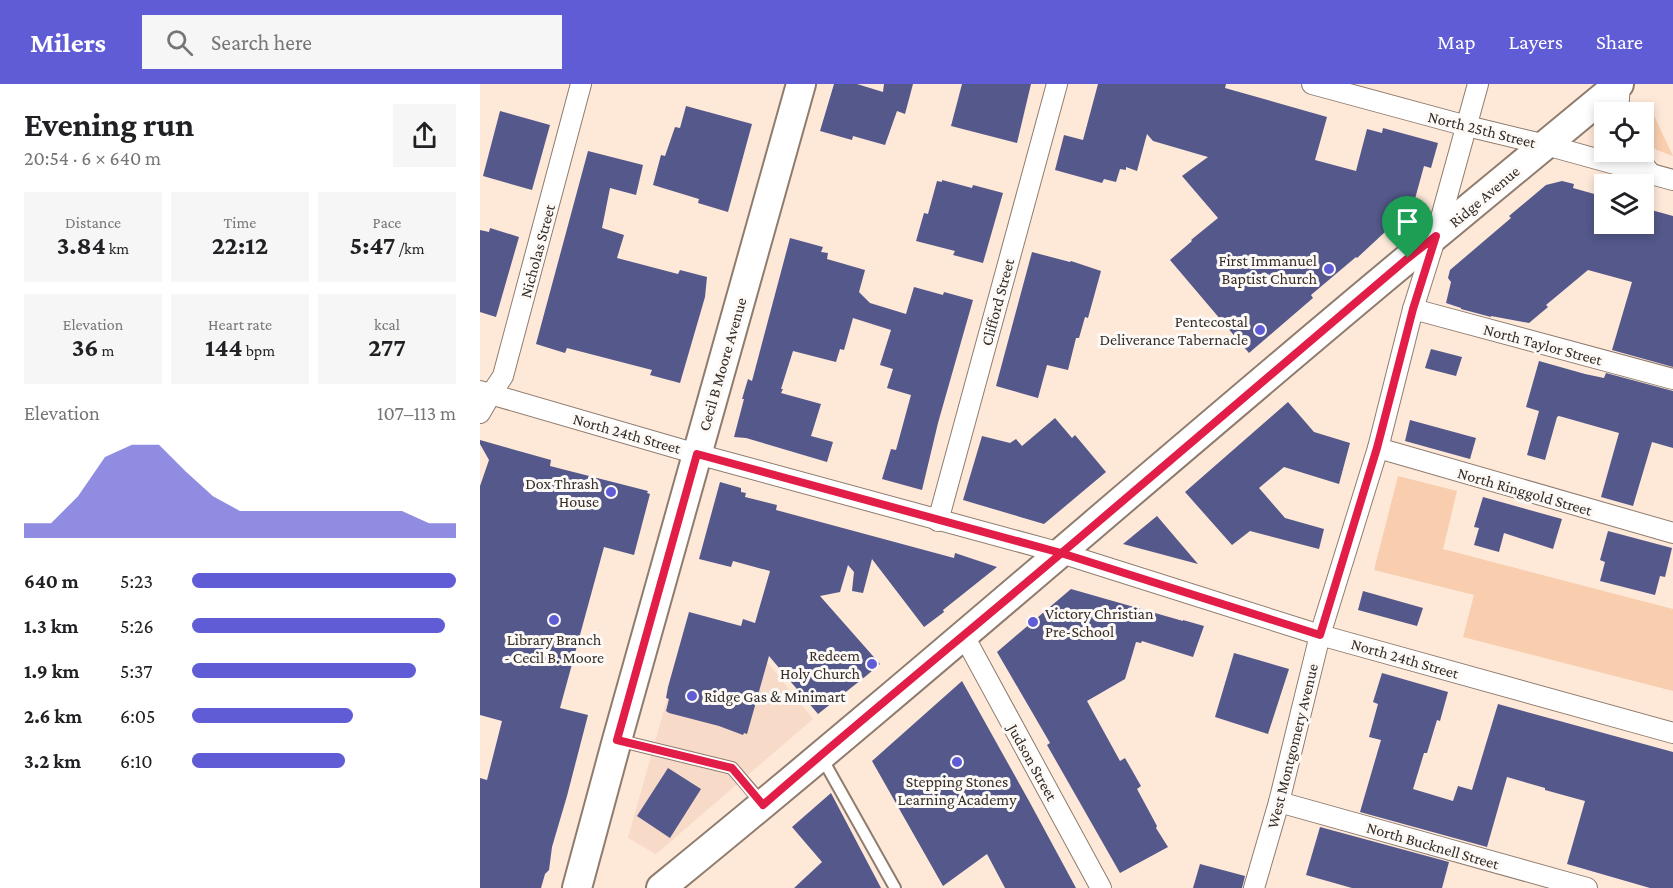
<!DOCTYPE html>
<html lang="en">
<head>
<meta charset="utf-8">
<style>
  :root { --surface:#fff; --page:#f6f6f6; --text:#202124; --muted:#757577; --accent:#605cd5 }
  body { margin:0; font-family:"Crimson Pro",serif; background:var(--page); color:var(--text); height:100vh; display:flex; flex-direction:column; font-size:22px; white-space:nowrap }
  * { box-sizing:border-box; margin:0 }
  p { font-size:20px; color:var(--muted) }
  .icon { flex:none; width:33px; height:33px; fill:none; stroke:currentColor; stroke-width:2; stroke-linecap:round; stroke-linejoin:round }
  .map { position:relative; flex:1; overflow:hidden }
  .sheet { display:flex; flex-direction:column; background:var(--surface); width:480px }
  .sheet>* { flex:none }
  .tools { position:absolute; left:1114px; top:18px; display:grid; gap:12px }
  .tools a { display:grid; place-items:center; width:60px; height:60px; border-radius:0px; background:var(--surface); box-shadow:0 3px 9px #0003; font-size:30px }
  .pin { position:absolute; display:grid; place-items:center; width:51px; height:51px; color:#fff; margin:-62px -26px; border-radius:50% 50% 50% 0; rotate:-45deg; box-shadow:0 0 6px #0007 }
  .pin .icon { rotate:45deg }
  .round { display:grid; place-items:center; flex:none; width:63px; height:63px; border-radius:0px; background:var(--page) }
  .overview { display:flex; align-items:center; justify-content:space-between; height:102px; padding:0 24px }
  h1 { font-size:33px; font-weight:700; line-height:45px }
  .metrics { display:grid; grid-template-columns:repeat(3,1fr); gap:9px; height:102px; padding:6px 24px }
  .metrics div { display:grid; align-content:center; border-radius:0px; background:var(--page); text-align:center }
  .metrics b { font-size:26px; font-weight:700 }
  .metrics small { font-size:16px; font-weight:400 }
  .metrics p { font-size:16px }
  .chart { height:168px; padding:12px 24px }
  .chart p { display:flex; justify-content:space-between }
  .chart svg { width:100%; height:108px; margin-top:6px; fill:var(--accent); opacity:.7 }
  ul { padding:0 24px; list-style:none; font-size:20px }
  li { display:grid; grid-template-columns:96px 72px 1fr; align-items:center; height:45px }
  li i { height:15px; border-radius:8px; background:var(--accent) }
  header { display:flex; align-items:center; gap:36px; box-sizing:border-box; height:84px; padding:0 30px; background:var(--accent); color:#fff }
  header strong { font-size:28px }
  nav { display:flex; gap:33px; margin-inline-start:auto; font-size:21px }
  .search { width:420px; height:54px; background:var(--page); display:flex; align-items:center; gap:15px; box-sizing:border-box; padding:0 21px; border-radius:0px; color:var(--muted); font-size:22px }
  main { display:flex; flex:1; min-height:0 }
  .map>svg:first-child { display:block }
  .built { fill:#f7dac7 }
  .green { fill:#f8ceaf }
  .building { fill:#54588a }
  .lines { fill:none; stroke-linecap:round; stroke-linejoin:round }
  .lane-casing { stroke:#8f7c6e; stroke-width:14 }
  .street-casing { stroke:#8f7c6e; stroke-width:22 }
  .secondary-casing { stroke:#8f7c6e; stroke-width:32 }
  .lane { stroke:#fff; stroke-width:10 }
  .street { stroke:#fff; stroke-width:20 }
  .secondary { stroke:#fff; stroke-width:28 }
  .route-casing { stroke:#fff; stroke-width:12 }
  .route { stroke:#e11d48; stroke-width:8 }
  .poi-dot { fill:#605cd5; stroke:#fdf9f6; stroke-width:2 }
  .labels { text-anchor:middle; stroke-width:6; stroke-linejoin:round; paint-order:stroke }
  .street-label { font-size:16px; fill:#342c26; stroke:#fdf9f6 }
  .poi-label { font-size:16px; fill:#342c26; stroke:#fdf9f6; text-anchor:end }
</style>
</head>
<body>
<header>
<strong>Milers</strong>
<div class="search"><svg class="icon" aria-label="search" viewBox="0 0 24 24"><circle cx="10" cy="10" r="6"/><path d="M15 15l6 6"/></svg>Search here</div>
<nav><a>Map</a><a>Layers</a><a>Share</a></nav>
</header>
<main>
<section class="sheet">
<div class="overview"><div><h1>Evening run</h1><p>20:54 · 6 × 640 m</p></div><a class="round"><svg class="icon" aria-label="share" viewBox="0 0 24 24"><path d="M12 15V3M7 8l5-5 5 5M5 13v7h14v-7"/></svg></a></div>
<div class="metrics">
<div><p>Distance</p><b>3.84<small> km</small></b></div>
<div><p>Time</p><b>22:12</b></div>
<div><p>Pace</p><b>5:47<small> /km</small></b></div>
</div>
<div class="metrics">
<div><p>Elevation</p><b>36<small> m</small></b></div>
<div><p>Heart rate</p><b>144<small> bpm</small></b></div>
<div><p>kcal</p><b>277</b></div>
</div>
<div class="chart"><p><span>Elevation</span>107–113 m</p>
<svg viewBox="0 0 160 44" preserveAspectRatio="none"><path d="M0 44V38L10 38L20 27L30 11L40 6L50 6L60 17L70 27L80 33L90 33L100 33L110 33L120 33L130 33L140 33L150 38L160 38V44z"/></svg>
</div>
<ul>
<li><b>640 m</b>5:23<i style="width:100%"></i></li>
<li><b>1.3 km</b>5:26<i style="width:96%"></i></li>
<li><b>1.9 km</b>5:37<i style="width:85%"></i></li>
<li><b>2.6 km</b>6:05<i style="width:61%"></i></li>
<li><b>3.2 km</b>6:10<i style="width:58%"></i></li>
</ul>
</section>
<div class="map">
<svg width="1193" height="804" viewBox="0 0 1193 804">
  <rect width="100%" height="100%" fill="#fee8d8"/>
  <polygon class="built" points="206,548 280,569 333,635 176,770 148,754"/>
  <g class="green">
    <polygon points="1170,23 1193,72 1177,66 1164,57 1164,28"/>
    <polygon points="918,392 977,407 963,465 1193,525 1193,607 983,553 994,511 894,486"/>
  </g>
  <g class="building">
    <polygon points="354,0 377,0 403,8 404,0 433,0 425,30 417,27 405,61 373,52 372,56 340,47"/>
    <polygon points="482,0 551,0 537,59 471,42"/>
    <polygon points="618,0 746,0 745,4 847,33 835,76 876,87 887,45 902,49 903,44 958,59 951,84 944,82 933,122 877,174 876,173 831,211 833,214 769,269 690,176 712,157 711,156 738,134 702,92 728,73 673,57 667,50 657,87 646,83 646,86 640,85 636,98 624,95 622,99 575,86 584,51 603,56"/>
    <polygon points="206,22 272,40 248,128 218,119 219,115 173,101 181,71 185,72 195,43 200,44"/>
    <polygon points="20,27 70,41 52,106 3,92"/>
    <polygon points="108,67 163,81 156,111 130,104 122,144 144,151 137,174 198,190 200,186 227,193 225,213 200,299 170,291 172,286 87,264 85,269 56,260"/>
    <polygon points="462,96 492,104 493,101 523,109 503,179 473,171 475,167 436,157 444,129 448,130 457,97 462,98"/>
    <polygon points="1082,97 1094,100 1093,104 1125,113 1125,140 1164,140 1164,124 1193,132 1193,283 1132,266 1152,198 1108,186 1066,221 1068,223 1049,239 1011,232 1011,233 981,225 981,224 966,219 971,198 968,194 970,186 1031,134 1029,132 1066,101"/>
    <polygon points="10,144 39,153 16,233 0,228 0,146 9,148"/>
    <polygon points="310,154 343,163 341,168 348,169 347,175 385,186 379,208 390,219 426,230 434,203 463,211 464,208 493,216 458,339 442,406 402,395 411,365 416,366 431,311 407,304 413,285 400,281 411,246 373,234 364,266 360,265 356,278 313,267 301,305 303,305 301,309 341,320 331,352 353,358 347,378 266,354 254,353 264,315 262,315 268,295 272,297"/>
    <polygon points="552,168 590,178 591,177 621,187 608,234 605,233 599,254 596,254 588,286 567,281 558,314 516,302"/>
    <polygon points="951,265 982,273 976,292 945,284"/>
    <polygon points="1059,277 1105,290 1124,294 1126,289 1193,307 1193,364 1172,358 1153,422 1121,413 1139,349 1079,332 1077,333 1065,376 1047,371 1059,327 1046,323"/>
    <polygon points="808,318 834,348 870,359 859,400 804,383 779,404 805,434 844,445 839,465 770,447 752,461 705,408"/>
    <polygon points="575,334 592,354 595,351 626,388 564,440 483,416 502,352 530,359 536,355 542,362"/>
    <polygon points="930,336 996,354 990,375 925,357"/>
    <polygon points="0,356 71,376 70,382 168,407 167,409 170,410 154,471 124,463 80,624 108,631 87,712 72,763 69,786 65,790 61,804 0,804 0,694 7,696 22,637 0,631 0,402 9,376 0,360"/>
    <polygon points="240,398 261,404 261,408 266,409 265,413 297,421 296,426 474,474 475,469 517,483 463,526 464,528 444,543 392,475 383,509 372,507 374,488 368,481 360,508 340,512 400,580 386,592 338,630 289,572 267,650 264,649 263,651 239,642 189,629 186,627 189,615 186,614 188,603 209,528 261,542 263,535 275,539 290,487 253,477 251,483 219,475"/>
    <polygon points="1003,413 1082,435 1073,465 1024,449 1019,468 994,461 999,444 994,443"/>
    <polygon points="677,432 718,480 643,460"/>
    <polygon points="1128,447 1192,464 1185,493 1180,492 1175,511 1120,497 1125,478 1120,476"/>
    <polygon points="591,505 703,537 703,536 724,542 713,573 662,557 661,559 656,558 645,595 607,617 640,677 645,674 661,702 657,705 677,742 676,744 688,763 640,789 567,661 570,659 517,568"/>
    <polygon points="883,507 943,524 937,542 878,526"/>
    <polygon points="754,569 809,585 788,650 735,633"/>
    <polygon points="902,589 968,608 960,637 957,636 947,669 944,669 933,705 973,717 978,702 992,706 1018,620 1193,668 1193,804 1170,804 1087,780 1105,717 1065,706 1065,704 1027,693 1007,763 880,728 901,656 889,653 898,620 893,618"/>
    <polygon points="482,597 549,717 596,804 525,804 507,770 463,802 392,677"/>
    <polygon points="188,684 221,705 190,754 157,732"/>
    <polygon points="351,709 401,804 314,804 342,778 312,743"/>
    <polygon points="840,743 969,778 962,804 872,804 826,791"/>
    <polygon points="720,780 765,792 762,804 713,804"/>
  </g>
  <g class="lines">
    <defs>
      <g id="lane">
        <polyline points="137,656 252,684 282,719"/>
        <polyline points="342,674 415,804"/>
      </g>
      <g id="street">
        <polyline points="832,0 987,42 1066,61 1193,96"/>
        <polyline points="1138,28 1140,0"/>
        <polyline points="1153,68 1171,90"/>
        <polyline points="933,225 1193,295"/>
        <polyline points="0,307 217,370 581,469 840,551 1193,649"/>
        <polyline points="0,329 11,310 23,292 101,0"/>
        <polyline points="898,364 1193,449"/>
        <polyline points="458,437 577,0"/>
        <polyline points="484,552 621,804"/>
        <polyline points="799,718 1107,804"/>
        <polyline points="774,804 799,718 840,551 898,364 933,225 956,152 998,0"/>
      </g>
      <g id="secondary">
        <polyline points="97,804 137,656 321,0"/>
        <path d="M181,804C433,599 676,384 926,176C997,117 1068,59 1139,0"/>
      </g>
    </defs>
    <use href="#lane" class="lane-casing"/>
    <use href="#street" class="street-casing"/>
    <use href="#secondary" class="secondary-casing"/>
    <use href="#lane" class="lane"/>
    <use href="#street" class="street"/>
    <use href="#secondary" class="secondary"/>
  </g>
  <g class="lines">
    <defs>
      <path id="route" d="M928,174L611,444C502,537 391,627 283,721L252,684L137,656L217,370L581,469L840,551L897,364L933,225L956,152L928,174"/>
    </defs>
    <use href="#route" class="route-casing"/>
    <use href="#route" class="route"/>
  </g>
  <g class="poi-dot">
    <circle cx="849" cy="185" r="6"/>
    <circle cx="780" cy="246" r="6"/>
    <circle cx="131" cy="408" r="6"/>
    <circle cx="74" cy="536" r="6"/>
    <circle cx="553" cy="538" r="6"/>
    <circle cx="392" cy="580" r="6"/>
    <circle cx="212" cy="612" r="6"/>
    <circle cx="477" cy="678" r="6"/>
  </g>
  <g class="labels">
    <g class="street-label">
      <text transform="translate(1002 45) rotate(14)" y="6">North 25th Street</text>
      <text transform="translate(1004 112) rotate(-40)" y="6">Ridge Avenue</text>
      <text transform="translate(57 167) rotate(-75)" y="6">Nicholas Street</text>
      <text transform="translate(517 218) rotate(-75)" y="6">Clifford Street</text>
      <text transform="translate(1063 260) rotate(15)" y="6">North Taylor Street</text>
      <text transform="translate(242 280) rotate(-74)" y="6">Cecil B Moore Avenue</text>
      <text transform="translate(147 349) rotate(16)" y="6">North 24th Street</text>
      <text transform="translate(1045 407) rotate(16)" y="6">North Ringgold Street</text>
      <text transform="translate(925 574) rotate(16)" y="6">North 24th Street</text>
      <text transform="translate(812 662) rotate(-76)" y="6">West Montgomery Avenue</text>
      <text transform="translate(553 678) rotate(61)" y="6">Judson Street</text>
      <text transform="translate(953 761) rotate(16)" y="6">North Bucknell Street</text>
    </g>
    <g class="poi-label">
      <text x="837" y="182">First Immanuel<tspan x="837" dy="18">Baptist Church</tspan></text>
      <text x="768" y="243">Pentecostal<tspan x="768" dy="18">Deliverance Tabernacle</tspan></text>
      <text x="119" y="405">Dox Thrash<tspan x="119" dy="18">House</tspan></text>
      <text x="565" y="535" text-anchor="start">Victory Christian<tspan x="565" dy="18">Pre-School</tspan></text>
      <text x="74" y="561" text-anchor="middle">Library Branch<tspan x="74" dy="18">- Cecil B. Moore</tspan></text>
      <text x="380" y="577">Redeem<tspan x="380" dy="18">Holy Church</tspan></text>
      <text x="224" y="618" text-anchor="start">Ridge Gas &amp; Minimart</text>
      <text x="477" y="703" text-anchor="middle">Stepping Stones<tspan x="477" dy="18">Learning Academy</tspan></text>
    </g>
  </g>
</svg>
<div class="tools">
<a><svg class="icon" aria-label="locate" viewBox="0 0 24 24"><circle cx="12" cy="12" r="6"/><path d="M12 2v4M12 18v4M2 12h4M18 12h4"/></svg></a>
<a><svg class="icon" aria-label="layers" viewBox="0 0 24 24"><path d="M12 4l9 5-9 5-9-5zM3 14l9 5 9-5"/></svg></a>
</div>
<div class="pin" style="left:928px;top:174px;background:#1e9e55"><svg class="icon" aria-label="arrive" viewBox="0 0 24 24"><path d="M6 21V4h12l-3 4 3 4H6"/></svg></div>
</div>
</main>
</body>
</html>
